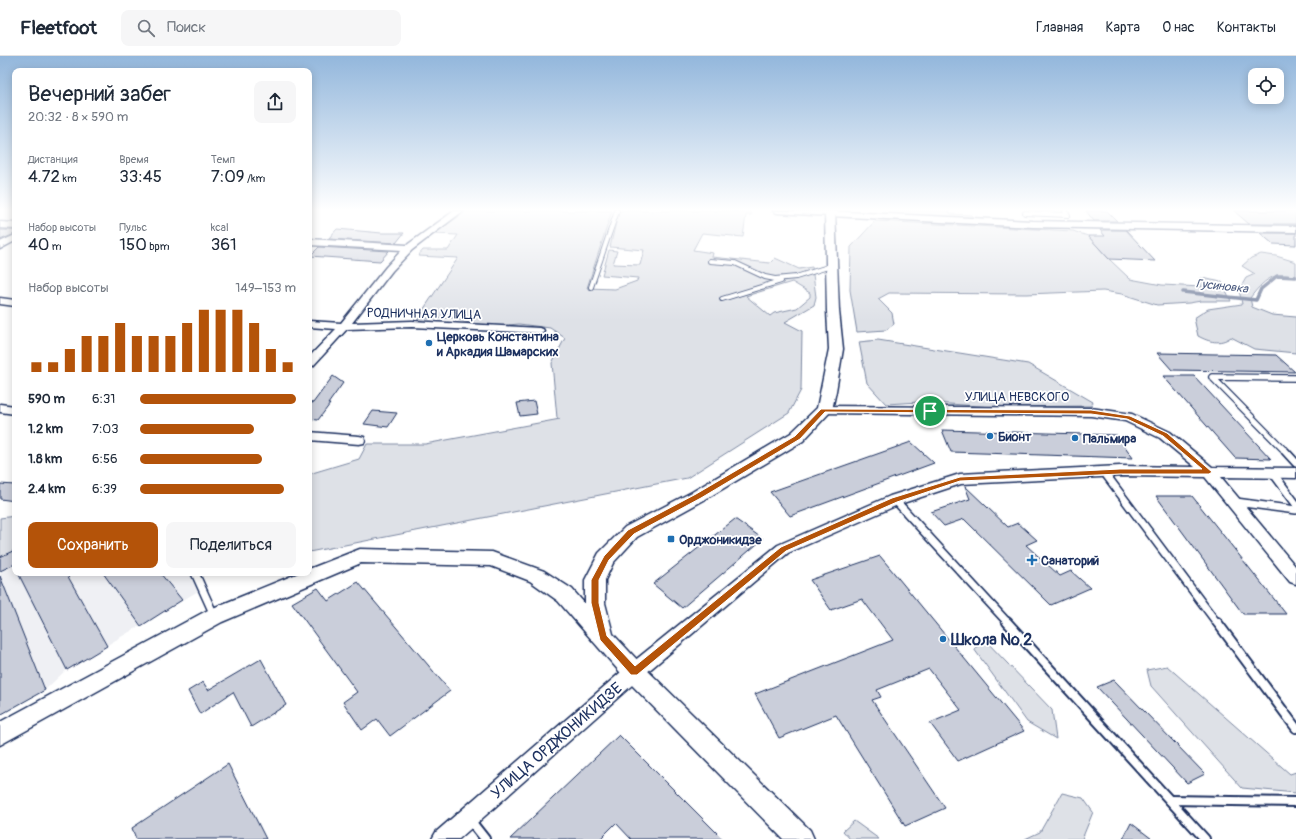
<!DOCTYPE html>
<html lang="ru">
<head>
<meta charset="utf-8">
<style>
  :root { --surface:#fff; --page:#f6f6f7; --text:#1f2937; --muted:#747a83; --line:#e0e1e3; --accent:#b45309 }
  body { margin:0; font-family:Pangolin,sans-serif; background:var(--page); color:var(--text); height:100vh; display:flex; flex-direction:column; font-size:15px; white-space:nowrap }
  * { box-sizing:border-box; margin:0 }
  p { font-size:13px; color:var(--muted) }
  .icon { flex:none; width:22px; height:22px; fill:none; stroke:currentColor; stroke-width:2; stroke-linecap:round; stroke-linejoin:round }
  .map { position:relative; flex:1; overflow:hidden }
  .drawer { position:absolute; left:12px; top:12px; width:300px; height:508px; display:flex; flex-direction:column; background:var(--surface); border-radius:8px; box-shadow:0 2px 10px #0003 }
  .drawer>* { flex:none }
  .tools { position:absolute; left:1248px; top:12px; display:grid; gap:8px }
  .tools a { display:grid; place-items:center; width:36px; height:36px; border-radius:8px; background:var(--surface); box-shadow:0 2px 10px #0003; font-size:20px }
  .pin { position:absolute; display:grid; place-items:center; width:34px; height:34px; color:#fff; margin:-17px; border:2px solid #fff; border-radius:50%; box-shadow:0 1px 4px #0007 }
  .round { display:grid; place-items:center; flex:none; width:42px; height:42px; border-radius:8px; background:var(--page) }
  .summary { display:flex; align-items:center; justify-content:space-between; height:68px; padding:0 16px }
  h1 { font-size:22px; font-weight:600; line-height:30px }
  .metrics { display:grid; grid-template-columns:repeat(3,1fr); gap:6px; height:68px; padding:4px 16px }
  .metrics div { display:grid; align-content:center }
  .metrics b { font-size:17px; font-weight:600 }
  .metrics small { font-size:11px; font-weight:400 }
  .metrics p { font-size:11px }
  .chart { height:112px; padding:8px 16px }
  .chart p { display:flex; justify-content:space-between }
  .chart svg { width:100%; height:72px; margin-top:4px; stroke:var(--accent); stroke-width:6 }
  .action { display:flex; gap:8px; margin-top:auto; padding:8px 16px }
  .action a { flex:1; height:46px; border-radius:8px; background:var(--accent); color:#fff; font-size:16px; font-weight:600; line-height:46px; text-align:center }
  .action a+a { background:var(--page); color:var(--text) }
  ul { padding:0 16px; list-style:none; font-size:13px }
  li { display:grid; grid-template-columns:64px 48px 1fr; align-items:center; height:30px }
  li i { height:10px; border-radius:5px; background:var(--accent) }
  header { display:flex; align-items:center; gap:24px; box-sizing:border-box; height:56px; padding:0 20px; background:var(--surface); border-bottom:1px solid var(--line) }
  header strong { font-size:19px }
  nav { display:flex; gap:22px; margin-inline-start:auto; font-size:14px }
  .search { width:280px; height:36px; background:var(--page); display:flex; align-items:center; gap:10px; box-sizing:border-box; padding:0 14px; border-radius:8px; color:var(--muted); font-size:15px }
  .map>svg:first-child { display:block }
  .built { fill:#eff0f4 }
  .green { fill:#dee1e7; stroke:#7c88a2; fill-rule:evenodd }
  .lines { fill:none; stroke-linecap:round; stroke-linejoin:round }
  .stream { stroke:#77839f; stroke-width:3.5 }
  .building { fill:#caceda; stroke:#1b2f5e }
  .service-far3-casing { stroke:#1b2f5e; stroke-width:6 }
  .service-far2-casing { stroke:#1b2f5e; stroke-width:8 }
  .service-far1-casing { stroke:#1b2f5e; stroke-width:10 }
  .service-casing { stroke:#1b2f5e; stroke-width:12 }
  .minor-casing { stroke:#1b2f5e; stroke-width:3 }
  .tertiary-casing { stroke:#1b2f5e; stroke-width:3 }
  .service-far3 { stroke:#fff; stroke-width:4 }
  .service-far2 { stroke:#fff; stroke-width:5.5 }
  .service-far1 { stroke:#fff; stroke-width:7 }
  .service { stroke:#fff; stroke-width:8 }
  .minor { fill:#fff; fill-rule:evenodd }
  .tertiary { fill:#fff; fill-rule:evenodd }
  .route { fill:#b45309; stroke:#fff; fill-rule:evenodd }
  .poi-dot { fill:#1f6fb2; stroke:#fff; stroke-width:1.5 }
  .labels { text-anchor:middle; stroke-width:3.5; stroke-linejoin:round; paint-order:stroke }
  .far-water-label { font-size:12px; font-style:italic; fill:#49597e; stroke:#fff }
  .street-label { font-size:13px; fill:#1b2f5e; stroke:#fff }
  .poi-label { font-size:13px; font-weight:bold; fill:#1b2f5e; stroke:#fff; text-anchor:start }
  .near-poi-label { font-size:16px; font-weight:bold; fill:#1b2f5e; stroke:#fff; text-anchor:start }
  .near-street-label { font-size:16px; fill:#1b2f5e; stroke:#fff }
</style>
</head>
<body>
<header>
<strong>Fleetfoot</strong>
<div class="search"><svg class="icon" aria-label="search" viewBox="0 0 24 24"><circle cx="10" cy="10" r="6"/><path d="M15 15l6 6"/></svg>Поиск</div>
<nav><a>Главная</a><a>Карта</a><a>О нас</a><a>Контакты</a></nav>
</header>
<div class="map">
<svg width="1296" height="783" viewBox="0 0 1296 783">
  <rect width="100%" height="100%" fill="#fff"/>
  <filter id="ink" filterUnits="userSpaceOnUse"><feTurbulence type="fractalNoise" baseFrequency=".025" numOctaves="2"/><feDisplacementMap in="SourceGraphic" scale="8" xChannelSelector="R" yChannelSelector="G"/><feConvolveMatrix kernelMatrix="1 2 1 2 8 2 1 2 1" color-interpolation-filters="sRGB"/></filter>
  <g filter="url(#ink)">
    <polygon class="built" points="15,494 15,517 192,517 205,531 67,613 45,634 0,659 0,510"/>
    <g class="green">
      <path d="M467,155H612L587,232L615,233L637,225L638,222L602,219L609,194L617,195L613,208L640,209L644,194L610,191L619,155H730L752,157L751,159H746L743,181L702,177L693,194L713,197L712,201L770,207L775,202L799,213L812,211L816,241L814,249L785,266L802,275L801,334L789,357L687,422L309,496V418L359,403L367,388H425L560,363L557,362L552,307L565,282L550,272L519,268L497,270L475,269L454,262L417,263L458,202L418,200L423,194H448L458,179L433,178ZM792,226L810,237V241L797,252L774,257L770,260L746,240Z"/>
      <polygon points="888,155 948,155 951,158 972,159 974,163 893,159"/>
      <polygon points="875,165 1073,175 1088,180 1109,203 1130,223 1162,229 1202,231 1201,222 1222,226 1231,245 1201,245 1189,247 1157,249 1122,238 1103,235 1026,238 889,237 878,243 892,257 894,268 886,274 857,276 850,234 851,191"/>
      <path d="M1261,198L1276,200L1296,206V221C1274,214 1263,225 1250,242L1252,251L1272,259L1296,261V297L1254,293L1231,281C1220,289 1209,286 1198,280L1194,262L1208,253L1242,248L1239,234L1246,222L1255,218L1242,210L1251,202Z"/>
      <polygon points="878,284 1028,308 1093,346 1091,350 993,351 920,346 886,348 867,327 859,286"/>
      <polygon points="15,460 15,494 0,510 0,462"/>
      <polygon points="985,584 1052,654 1056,683 1027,666 974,593"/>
      <polygon points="1167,610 1290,718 1296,716 1296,737 1242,732 1151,630 1147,614"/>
      <polygon points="1062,737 1083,742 1093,756 1082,783 1025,783 1040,776"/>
      <polygon points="854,765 879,783 850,783 843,775"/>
    </g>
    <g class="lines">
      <polyline class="stream" points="1183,236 1256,244 1261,233 1277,220 1296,221"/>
    </g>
    <g class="building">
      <polygon points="1086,155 1107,155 1117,165 1094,165"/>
      <polygon points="1234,155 1296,155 1296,168 1249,168"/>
      <polygon points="337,173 382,177 404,177 396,187 328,183"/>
      <polygon points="0,174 15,174 15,178 0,184"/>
      <polygon points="1100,174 1126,174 1155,205 1109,203 1088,180 1105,180"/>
      <polygon points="1260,177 1296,177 1296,189 1273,188"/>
      <polygon points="319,191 389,195 380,205 310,200"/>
      <polygon points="1157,297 1276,299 1295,316 1172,314"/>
      <polygon points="333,320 343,327 328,348 330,348 318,364 309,363 309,346 313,347"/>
      <polygon points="1163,320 1194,320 1271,403 1235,402"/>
      <polygon points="534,345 537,358 520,360 517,347"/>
      <polygon points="373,355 397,357 388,371 364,368"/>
      <polygon points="942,374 1117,379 1133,402 951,396"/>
      <polygon points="911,386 934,407 790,460 770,436"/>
      <polygon points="0,428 15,429 15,445 0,443"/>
      <polygon points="965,430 1008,471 1018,467 1037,484 1026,489 1060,520 1071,515 1090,532 1051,549 964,463 944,470 931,456 970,443"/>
      <polygon points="1156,440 1192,440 1286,558 1243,558"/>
      <polygon points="735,463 763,483 682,552 653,528"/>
      <polygon points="15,494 15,508 0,515 0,501"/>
      <polygon points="880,500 1024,675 958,705 930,667 961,654 929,613 877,634 881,641 872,644 945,752 905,770 836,659 779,682 755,638 893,584 862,543 831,554 810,524"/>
      <polygon points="18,517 66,517 107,590 67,614"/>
      <polygon points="103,517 160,517 182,544 141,570"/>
      <polygon points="0,520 45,634 0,659"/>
      <polygon points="358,526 450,635 390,680 377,663 362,674 343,646 357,636 292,547 318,532 328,545"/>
      <polygon points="261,603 286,649 251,671 233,636 200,658 188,635 203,626 208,634"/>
      <polygon points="1114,624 1205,718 1187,727 1097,631"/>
      <polygon points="619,679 723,783 631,783 616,767 600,783 510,783"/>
      <polygon points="228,708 266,783 136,783 132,772"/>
      <polygon points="1131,767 1152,783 1123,783"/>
    </g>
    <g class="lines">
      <defs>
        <g id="service-far3">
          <polyline points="1025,157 1068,159 1065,155"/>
          <polyline points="710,205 735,207 765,221 775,223 796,221 831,210"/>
          <polyline points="591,231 617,155"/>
          <polyline points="722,243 781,225"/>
        </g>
        <polyline id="service-far2" points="1286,396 1212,321 1296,322"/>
        <g id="service-far1">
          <polyline points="1285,395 1296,407"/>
          <polyline points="1104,416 1217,567"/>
          <polyline points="1273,417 1296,448"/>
          <polyline points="895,444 1008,567"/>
          <polyline points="1236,446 1296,454"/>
          <polyline points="195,517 214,559"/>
        </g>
        <g id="service">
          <polyline points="1007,566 1205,783"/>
          <polyline points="1217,566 1296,672"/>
          <polyline points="1170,744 1296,746"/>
          <polyline points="470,764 485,783"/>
        </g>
        <g id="minor">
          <polygon points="454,155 463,155 412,194 392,215 352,267 412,265 539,272 543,273 544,275 543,277 412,271 347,273 313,310 309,311 309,301 336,273 309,271 309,265 341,267 386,211 402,194 309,189 309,183 407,189"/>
          <polygon points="773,155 826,155 1033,165 1296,170 1296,176 1033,171 777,157"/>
          <polygon points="0,166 15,167 15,173 0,172"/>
          <polygon points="15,179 15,185 0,193 0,186"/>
          <polygon points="0,242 15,244 15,250 0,248"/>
          <polygon points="0,348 15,350 15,358 0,356"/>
          <polygon points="824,350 1091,352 1132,358 1170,376 1212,411 1296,412 1296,422 1221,421 1296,511 1296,528 1290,526 1205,421 1120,420 961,428 900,448 788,497 640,622 459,783 432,783 436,776 628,610 778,489 890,440 960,418 1120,410 1195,411 1160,382 1125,365 1091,360 820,357 818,354 820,351"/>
          <polygon points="309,376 359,380 364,381 365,384 364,387 359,388 309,384"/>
        </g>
        <polygon id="tertiary" points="825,155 835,155 839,255 843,293 836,335 832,354 803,385 704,444 637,481 613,507 605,524 605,547 613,578 642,609 810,774 814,783 783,783 626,623 558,545 530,525 491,510 361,507 222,566 0,689 0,666 208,554 299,517 309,517 309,513 360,493 492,496 544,515 572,533 585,548 585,524 599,497 625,471 692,436 791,377 817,352 829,293 827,255"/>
      </defs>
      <use href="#service-far3" class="service-far3-casing"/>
      <use href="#service-far2" class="service-far2-casing"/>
      <use href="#service-far1" class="service-far1-casing"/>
      <use href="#service" class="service-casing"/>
      <use href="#minor" class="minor-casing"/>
      <use href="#tertiary" class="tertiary-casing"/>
      <use href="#service-far3" class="service-far3"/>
      <use href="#service-far2" class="service-far2"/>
      <use href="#service-far1" class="service-far1"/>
      <use href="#service" class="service"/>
      <use href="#minor" class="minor"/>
      <use href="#tertiary" class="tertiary"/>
    </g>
  </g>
  <linearGradient id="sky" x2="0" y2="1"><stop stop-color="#93b7dc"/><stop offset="0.58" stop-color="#fff"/><stop offset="1" stop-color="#fff" stop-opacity="0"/></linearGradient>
  <rect width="1296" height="265" fill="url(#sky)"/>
  <path class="route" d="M821,353L1091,354L1130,360L1167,377L1212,416L1209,418H1120L960,425L897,446L786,495L637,619H631L600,584L591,547V524L604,500L628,474L696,438L795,380ZM825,356L1091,358L1127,363L1163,380L1202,413H1120L960,421L892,442L781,491L635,610L607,580L599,547V524L609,504L634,478L701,442L800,383Z"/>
  <g class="poi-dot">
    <circle cx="429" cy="287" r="4"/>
    <circle cx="990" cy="380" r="4"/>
    <circle cx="1075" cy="382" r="4"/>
    <rect x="667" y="479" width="8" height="8" rx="2"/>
    <path d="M1030 498h4v4h4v4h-4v4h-4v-4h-4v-4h4z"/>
    <circle cx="943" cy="583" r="4"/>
  </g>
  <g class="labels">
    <g class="far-water-label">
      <text transform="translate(1222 230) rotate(6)" y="4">Гусиновка</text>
    </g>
    <g class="street-label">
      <text transform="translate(424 257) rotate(1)" y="5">РОДНИЧНАЯ УЛИЦА</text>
      <text x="1017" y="345">УЛИЦА НЕВСКОГО</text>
    </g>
    <g class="poi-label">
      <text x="437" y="285">Церковь Константина<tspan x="437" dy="15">и Аркадия Шамарских</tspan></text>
      <text x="998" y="385">Бионт</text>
      <text x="1083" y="387">Пальмира</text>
      <text x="679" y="488">Орджоникидзе</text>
      <text x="1041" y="509">Санаторий</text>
    </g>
    <g class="near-poi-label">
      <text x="951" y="589">Школа № 2</text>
    </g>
    <g class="near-street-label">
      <text transform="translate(556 684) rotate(-41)" y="6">УЛИЦА ОРДЖОНИКИДЗЕ</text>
    </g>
  </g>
</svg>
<div class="tools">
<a><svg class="icon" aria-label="locate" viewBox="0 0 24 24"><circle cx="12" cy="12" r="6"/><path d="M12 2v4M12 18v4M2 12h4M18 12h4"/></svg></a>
</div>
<div class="pin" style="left:930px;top:355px;background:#1e9e55"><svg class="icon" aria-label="arrive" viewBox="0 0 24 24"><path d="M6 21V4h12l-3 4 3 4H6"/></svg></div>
<section class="drawer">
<div class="summary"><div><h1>Вечерний забег</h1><p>20:32 · 8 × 590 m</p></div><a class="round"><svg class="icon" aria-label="share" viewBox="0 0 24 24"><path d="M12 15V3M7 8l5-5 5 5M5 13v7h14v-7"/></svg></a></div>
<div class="metrics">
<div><p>Дистанция</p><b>4.72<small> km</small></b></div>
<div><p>Время</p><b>33:45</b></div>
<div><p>Темп</p><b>7:09<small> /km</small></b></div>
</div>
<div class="metrics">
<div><p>Набор высоты</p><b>40<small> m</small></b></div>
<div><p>Пульс</p><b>150<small> bpm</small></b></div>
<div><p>kcal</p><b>361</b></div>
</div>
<div class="chart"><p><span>Набор высоты</span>149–153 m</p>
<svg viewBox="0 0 160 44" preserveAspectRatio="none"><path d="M5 44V38M15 44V38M25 44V30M35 44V22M45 44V22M55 44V14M65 44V22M75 44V22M85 44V22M95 44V14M105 44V6M115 44V6M125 44V6M135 44V14M145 44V30M155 44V38"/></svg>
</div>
<ul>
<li><b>590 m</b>6:31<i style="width:100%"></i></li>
<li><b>1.2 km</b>7:03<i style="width:73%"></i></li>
<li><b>1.8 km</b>6:56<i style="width:78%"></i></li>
<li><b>2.4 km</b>6:39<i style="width:92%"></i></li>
</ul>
<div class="action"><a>Сохранить</a><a>Поделиться</a></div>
</section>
</div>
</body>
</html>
